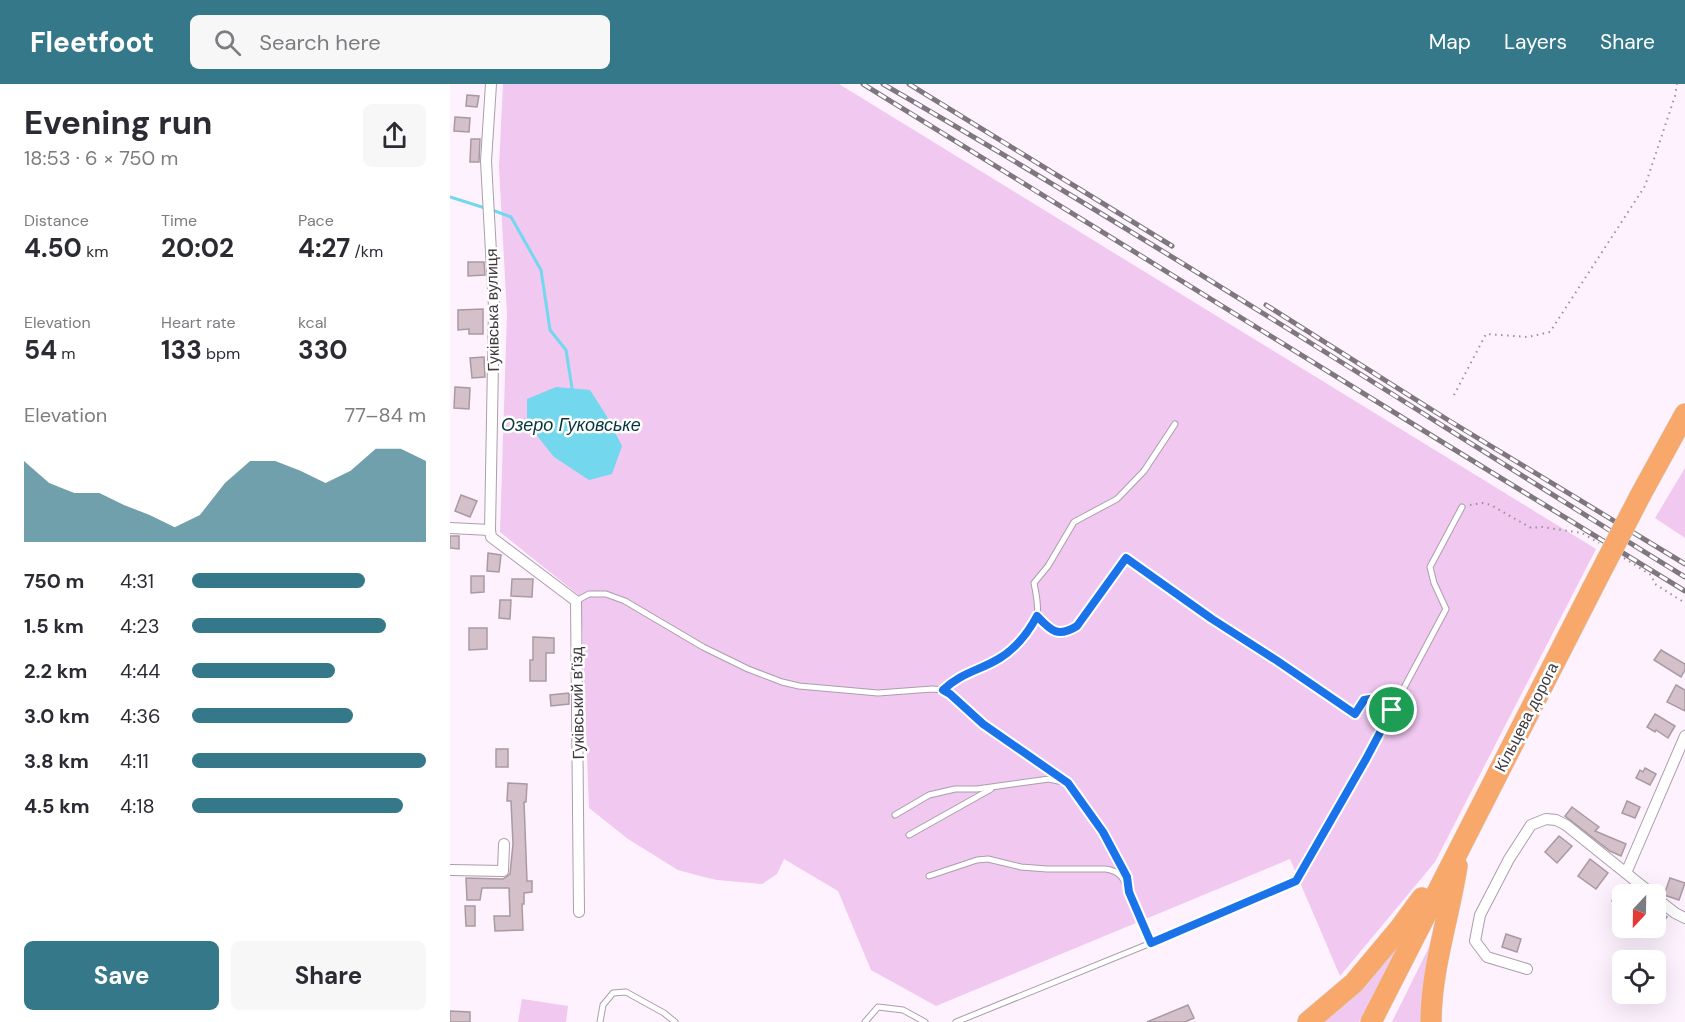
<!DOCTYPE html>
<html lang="en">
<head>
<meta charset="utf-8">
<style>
  :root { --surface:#fff; --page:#f7f7f7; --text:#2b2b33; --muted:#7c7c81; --accent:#357889 }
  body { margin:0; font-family:"DM Sans",sans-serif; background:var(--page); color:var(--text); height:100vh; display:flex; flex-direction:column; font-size:22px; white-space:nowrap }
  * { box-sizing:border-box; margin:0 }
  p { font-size:20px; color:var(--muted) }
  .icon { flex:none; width:33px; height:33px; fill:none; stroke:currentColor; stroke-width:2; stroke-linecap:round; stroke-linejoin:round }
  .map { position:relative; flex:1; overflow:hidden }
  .details { display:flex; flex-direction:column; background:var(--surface); width:450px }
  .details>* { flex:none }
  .needle { width:39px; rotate:202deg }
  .controls { position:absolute; left:1162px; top:800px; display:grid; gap:12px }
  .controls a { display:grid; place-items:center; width:54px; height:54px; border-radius:9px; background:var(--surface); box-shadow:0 6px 24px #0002; font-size:30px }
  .pin { position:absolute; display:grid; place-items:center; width:51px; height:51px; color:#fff; margin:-26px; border:3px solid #fff; border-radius:50%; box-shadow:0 2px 6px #0007 }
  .round { display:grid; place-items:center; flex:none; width:63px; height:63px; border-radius:9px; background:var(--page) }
  .headline { display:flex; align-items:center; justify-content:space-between; height:102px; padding:0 24px }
  h1 { font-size:33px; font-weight:700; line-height:45px }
  .stats { display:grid; grid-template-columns:repeat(3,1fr); gap:9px; height:102px; padding:6px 24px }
  .stats div { display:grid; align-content:center }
  .stats b { font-size:26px; font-weight:700 }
  .stats small { font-size:16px; font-weight:400 }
  .stats p { font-size:16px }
  .chart { height:168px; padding:12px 24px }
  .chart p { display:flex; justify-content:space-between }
  .chart svg { width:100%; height:108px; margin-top:6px; fill:var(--accent); opacity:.7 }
  .button { display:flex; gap:12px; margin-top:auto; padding:12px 24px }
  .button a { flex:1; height:69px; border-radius:9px; background:var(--accent); color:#fff; font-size:24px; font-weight:700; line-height:69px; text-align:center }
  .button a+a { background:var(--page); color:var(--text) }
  ul { padding:0 24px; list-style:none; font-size:20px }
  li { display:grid; grid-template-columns:96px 72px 1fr; align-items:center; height:45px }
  li i { height:15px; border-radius:8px; background:var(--accent) }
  header { display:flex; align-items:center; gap:36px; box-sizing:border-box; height:84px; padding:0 30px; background:var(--accent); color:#fff }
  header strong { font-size:28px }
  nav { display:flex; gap:33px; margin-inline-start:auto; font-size:21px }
  .search { width:420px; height:54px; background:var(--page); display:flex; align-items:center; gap:15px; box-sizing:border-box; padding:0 21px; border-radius:9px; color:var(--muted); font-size:22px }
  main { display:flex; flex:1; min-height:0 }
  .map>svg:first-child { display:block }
  .green { fill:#f0c8f0 }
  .water { fill:#73d7ed }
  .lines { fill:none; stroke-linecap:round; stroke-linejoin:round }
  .stream { stroke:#73d7ed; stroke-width:3 }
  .building { fill:#d3c0c8; stroke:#ab99a1; stroke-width:1.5 }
  .lane-casing { stroke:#ab9eab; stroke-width:7 }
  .street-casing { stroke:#ab9eab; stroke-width:12 }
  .highway-casing { stroke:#d9d8d9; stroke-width:22 }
  .path { stroke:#999199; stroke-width:2; stroke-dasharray:1.5 4.5; stroke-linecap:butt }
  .lane { stroke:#fff; stroke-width:5 }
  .street { stroke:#fff; stroke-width:10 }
  .highway { stroke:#f7a86a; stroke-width:21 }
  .rail-casing { stroke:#7e777e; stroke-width:5 }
  .rail { stroke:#fff; stroke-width:3; stroke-dasharray:9; stroke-linecap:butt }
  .highway-bridge-casing { stroke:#d9d8d9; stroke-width:22; stroke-linecap:butt }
  .highway-bridge { stroke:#f7a86a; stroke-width:21 }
  .route-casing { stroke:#fff; stroke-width:12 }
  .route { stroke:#1a73e8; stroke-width:8 }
  .labels { text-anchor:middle; stroke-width:5; stroke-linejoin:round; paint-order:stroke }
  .street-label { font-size:16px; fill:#3f3a3f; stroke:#fff }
  .water-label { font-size:18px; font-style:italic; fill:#05363f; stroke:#fff }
</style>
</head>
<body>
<header>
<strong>Fleetfoot</strong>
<div class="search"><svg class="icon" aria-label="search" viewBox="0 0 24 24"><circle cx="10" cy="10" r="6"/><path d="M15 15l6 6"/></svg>Search here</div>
<nav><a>Map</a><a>Layers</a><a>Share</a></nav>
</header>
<main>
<section class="details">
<div class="headline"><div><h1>Evening run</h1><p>18:53 · 6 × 750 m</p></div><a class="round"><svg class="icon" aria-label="share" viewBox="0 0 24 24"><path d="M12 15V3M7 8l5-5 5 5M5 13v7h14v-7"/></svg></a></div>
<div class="stats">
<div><p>Distance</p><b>4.50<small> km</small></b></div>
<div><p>Time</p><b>20:02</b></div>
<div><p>Pace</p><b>4:27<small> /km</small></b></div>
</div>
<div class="stats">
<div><p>Elevation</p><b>54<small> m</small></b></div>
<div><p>Heart rate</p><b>133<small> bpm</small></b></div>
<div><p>kcal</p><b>330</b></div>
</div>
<div class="chart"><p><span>Elevation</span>77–84 m</p>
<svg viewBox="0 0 160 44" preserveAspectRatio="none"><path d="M0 44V11L10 20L20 24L30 24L40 29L50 33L60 38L70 33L80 20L90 11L100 11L110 15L120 20L130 15L140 6L150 6L160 11V44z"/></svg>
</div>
<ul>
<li><b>750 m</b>4:31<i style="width:74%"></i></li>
<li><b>1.5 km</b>4:23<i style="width:83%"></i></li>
<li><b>2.2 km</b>4:44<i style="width:61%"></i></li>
<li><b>3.0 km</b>4:36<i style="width:69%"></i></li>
<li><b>3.8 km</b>4:11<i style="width:100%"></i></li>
<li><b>4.5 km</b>4:18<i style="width:90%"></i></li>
</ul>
<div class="button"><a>Save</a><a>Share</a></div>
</section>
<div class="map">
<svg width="1235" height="938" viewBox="0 0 1235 938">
  <rect width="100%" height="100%" fill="#fef2fe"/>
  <g class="green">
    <polygon points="53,0 389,0 1146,465 985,778 890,892 840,775 486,922 421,886 388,807 334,775 327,790 312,800 267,796 250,792 228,786 178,755 139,724 131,513 50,448 57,230 49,83"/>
    <polygon points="1235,384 1235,454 1205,434"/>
    <polygon points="987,847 978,938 942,938"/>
    <polygon points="948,862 909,938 863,938"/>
    <polygon points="72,915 118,922 116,938 68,938"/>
  </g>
  <polygon class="water" points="106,303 140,306 156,331 172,362 162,390 139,396 104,373 77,339 77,315"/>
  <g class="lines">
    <g class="stream">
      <polyline points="0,113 35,124"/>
      <polyline points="42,126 61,133 91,186 100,246 116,266 122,304"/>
    </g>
  </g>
  <g class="building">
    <polygon points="17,11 29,12 27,23 16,22"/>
    <polygon points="5,33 20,34 19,48 4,47"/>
    <polygon points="21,55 30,55 29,78 20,78"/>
    <polygon points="18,178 34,178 35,191 18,192"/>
    <polygon points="33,225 33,250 19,250 19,245 8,246 8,226"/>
    <polygon points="34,273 35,293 22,294 20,274"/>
    <polygon points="5,303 20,304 19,325 4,324"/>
    <polygon points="11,411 27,417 20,433 5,427"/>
    <polygon points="0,452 9,452 9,465 0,464"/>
    <polygon points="38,469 51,471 49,488 37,487"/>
    <polygon points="21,492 34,492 34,508 21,509"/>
    <polygon points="62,495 83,495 82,513 61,512"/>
    <polygon points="50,516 61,516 60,535 49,534"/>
    <polygon points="19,544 37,544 37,565 19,566"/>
    <polygon points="83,553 104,554 104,569 96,569 96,597 80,597 80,576 83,576"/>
    <polygon points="1211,566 1235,580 1235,586 1231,593 1204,576"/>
    <polygon points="1226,601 1235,606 1235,627 1217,618"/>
    <polygon points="119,609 119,620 101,622 100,611"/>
    <polygon points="1205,630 1225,642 1218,654 1206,646 1205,648 1197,643"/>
    <rect x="46" y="665" width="12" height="18"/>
    <polygon points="1195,684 1206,690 1200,701 1186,694 1190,686 1193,688"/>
    <polygon points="58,699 77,700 76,718 74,718 77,797 82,797 82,808 74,809 74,820 72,820 73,846 45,847 44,832 60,832 59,804 32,804 30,816 17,816 16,794 53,795 60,790 63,760 61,717 57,717"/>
    <polygon points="1177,717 1190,723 1185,734 1172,729"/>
    <polygon points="1122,723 1149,743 1145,747 1176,760 1171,772 1160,767 1115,732"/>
    <polygon points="1109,752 1122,762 1107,779 1095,768"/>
    <polygon points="1140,775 1158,789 1146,805 1128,792"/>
    <polygon points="1220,794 1235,799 1229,816 1214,811"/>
    <polygon points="1173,803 1173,826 1162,817"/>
    <polygon points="15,822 25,822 25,842 16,842"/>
    <polygon points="1206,825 1217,833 1206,848"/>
    <polygon points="1056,850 1071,855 1067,868 1052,863"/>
    <polygon points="738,921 744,934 735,938 697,938"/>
    <polygon points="0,927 20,928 20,938 0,938"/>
  </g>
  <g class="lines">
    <defs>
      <g id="lane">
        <polyline points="126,517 139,510 156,510 175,517 253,563 298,585 332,598 349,602 428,609 482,605 493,606 500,610 533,640 618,699 653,748 677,793 679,808 701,859"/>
        <path d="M493,606C512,588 529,587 550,574C562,566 583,546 587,532C589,522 586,509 584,499L598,482L624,438L667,415L694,387L725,340"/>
        <polyline points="445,731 479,711 505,705 527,705 599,695 613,698"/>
        <polyline points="459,751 541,705"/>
        <path d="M479,792L527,776L538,775L571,783L597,785H656C667,787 672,791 676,801"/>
        <polyline points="150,938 153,921 163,909 176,908 214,929 225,938"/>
        <polyline points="415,938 428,923 453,926 475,938"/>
        <polyline points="506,938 701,859 846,797 916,675 996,525 984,499 980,483 1012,423"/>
      </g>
      <g id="street">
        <polyline points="41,0 36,77 44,223 40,446 41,453 126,517 129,828"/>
        <polyline points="0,444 40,446"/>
        <polyline points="0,786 53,787 54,760"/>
        <polyline points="1176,789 1235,652"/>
        <polyline points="1206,814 1225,829 1235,834"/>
        <polyline points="1077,885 1037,873 1025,857 1030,831 1059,775 1081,741 1096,735 1106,736 1116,741 1202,810"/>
      </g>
      <g id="highway">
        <polyline points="1190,412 1235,330"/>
        <polyline points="858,938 904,899 950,844 972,814"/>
        <polyline points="921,938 1142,505"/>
        <path d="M981,938C981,885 999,834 1007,782"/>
      </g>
    </defs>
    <use href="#lane" class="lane-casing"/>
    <use href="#street" class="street-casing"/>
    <use href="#highway" class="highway-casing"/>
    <g class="path">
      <polyline points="1004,311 1036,250 1078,253 1100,248 1195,102 1225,12 1227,0"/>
      <polyline points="1020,421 1033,419 1041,421 1081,444 1092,443 1132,449 1149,459"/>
      <polyline points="1174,474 1201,491 1205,500 1235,519"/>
      <path d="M594,539C607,551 612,551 627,541L676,474L762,535L827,576L905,630L914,616L920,615L934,622"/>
    </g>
    <use href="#lane" class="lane"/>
    <use href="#street" class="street"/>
    <use href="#highway" class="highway"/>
    <defs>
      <g id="rail">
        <polyline points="413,0 984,353 1235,507"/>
        <path d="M433,0C705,157 968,328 1235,493"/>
        <polyline points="459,0 722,162"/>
        <polyline points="816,221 998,336 1235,480"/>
      </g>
    </defs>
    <use href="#rail" class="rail-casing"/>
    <use href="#rail" class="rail"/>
    <defs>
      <polyline id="highway-bridge" points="1142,505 1190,412"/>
    </defs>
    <use href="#highway-bridge" class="highway-bridge-casing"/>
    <use href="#highway-bridge" class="highway-bridge"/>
  </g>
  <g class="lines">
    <defs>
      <path id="route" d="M676,474L762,535L826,576L905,630L914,616L920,615L942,626L916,675L846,797L701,859L679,808L677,793L653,748L618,699L533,640L500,610L493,606C512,588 529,587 550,574C566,564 578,549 587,532C601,547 608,554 627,542Z"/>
    </defs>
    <use href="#route" class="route-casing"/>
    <use href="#route" class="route"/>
  </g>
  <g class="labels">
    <g class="street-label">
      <text transform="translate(42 226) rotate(-91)" y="6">Гуківська вулиця</text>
      <text transform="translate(127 619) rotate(-91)" y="6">Гуківський в’їзд</text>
      <text transform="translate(1076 633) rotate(-63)" y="6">Кільцева дорога</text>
    </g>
    <g class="water-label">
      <text x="121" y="347">Озеро Гуковське</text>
    </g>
  </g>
</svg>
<div class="controls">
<a><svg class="needle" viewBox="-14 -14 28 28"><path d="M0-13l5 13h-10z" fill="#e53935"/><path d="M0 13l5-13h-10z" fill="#7c7c81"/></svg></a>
<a><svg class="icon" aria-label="locate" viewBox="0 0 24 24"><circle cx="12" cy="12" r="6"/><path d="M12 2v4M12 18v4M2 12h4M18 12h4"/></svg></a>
</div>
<div class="pin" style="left:942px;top:626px;background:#1e9e55"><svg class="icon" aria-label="arrive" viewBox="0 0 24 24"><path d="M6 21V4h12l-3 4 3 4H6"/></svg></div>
</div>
</main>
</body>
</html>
